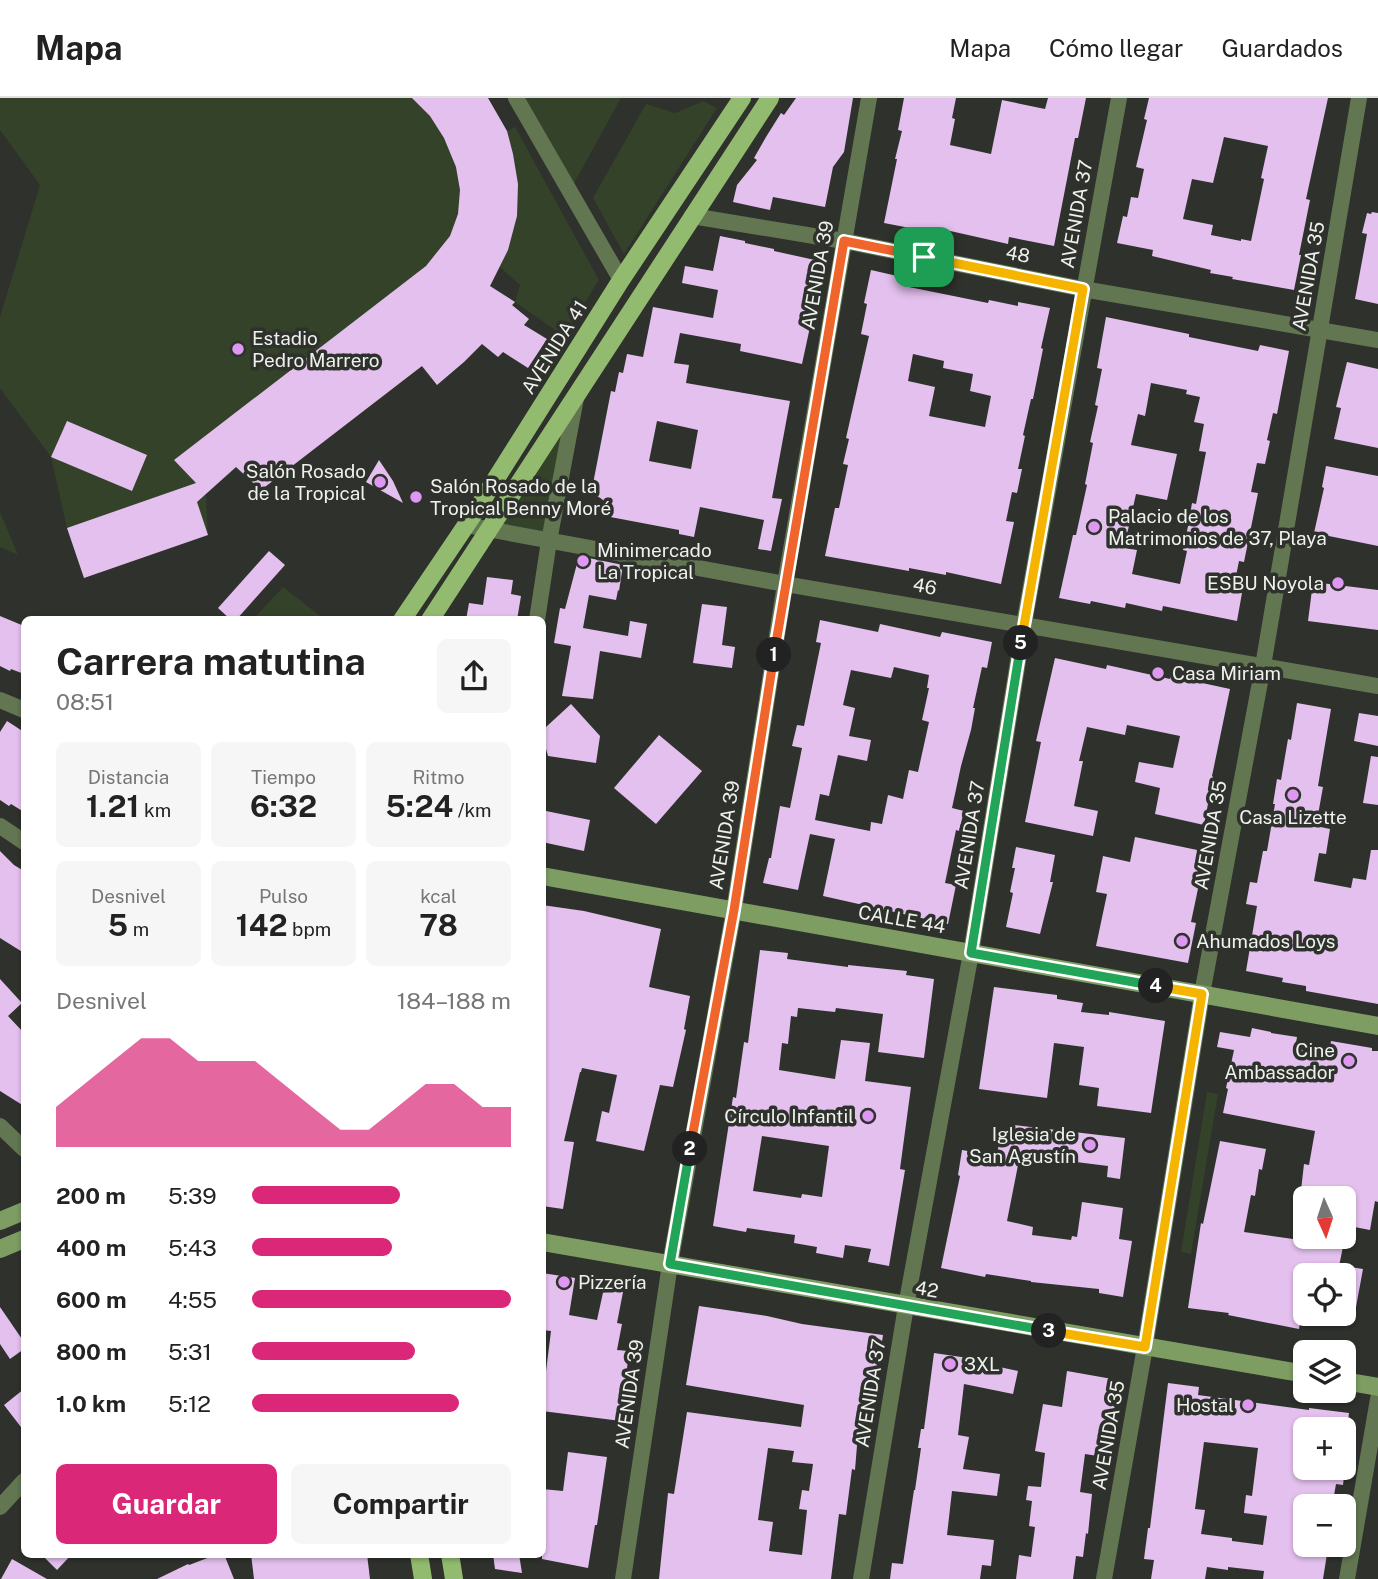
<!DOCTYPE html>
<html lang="es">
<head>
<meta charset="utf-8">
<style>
  :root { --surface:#fff; --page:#f6f6f6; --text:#222; --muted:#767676; --line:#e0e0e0; --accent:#db2777 }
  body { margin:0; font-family:"Public Sans",sans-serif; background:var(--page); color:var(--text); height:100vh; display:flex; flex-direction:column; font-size:26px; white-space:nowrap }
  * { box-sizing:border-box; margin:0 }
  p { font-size:23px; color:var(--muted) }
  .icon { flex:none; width:38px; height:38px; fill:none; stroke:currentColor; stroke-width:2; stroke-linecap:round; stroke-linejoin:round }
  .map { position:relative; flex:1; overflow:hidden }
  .sheet { position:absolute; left:21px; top:518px; width:525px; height:942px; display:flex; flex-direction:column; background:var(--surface); border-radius:10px; box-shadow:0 2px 5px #0004 }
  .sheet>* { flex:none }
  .needle { width:46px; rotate:177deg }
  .fabs { position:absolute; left:1293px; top:1088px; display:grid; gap:14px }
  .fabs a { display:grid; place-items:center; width:63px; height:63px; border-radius:10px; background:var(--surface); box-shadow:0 2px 5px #0004; font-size:35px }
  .pin { position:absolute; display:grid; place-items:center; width:60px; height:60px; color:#fff; margin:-30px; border-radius:14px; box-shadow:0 4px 10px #0006 }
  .km { position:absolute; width:35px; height:35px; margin:-18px; border-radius:50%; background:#222; color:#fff; font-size:19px; line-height:35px; text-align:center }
  .round { display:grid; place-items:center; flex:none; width:74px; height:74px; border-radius:10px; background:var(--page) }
  .overview { display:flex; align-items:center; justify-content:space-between; height:119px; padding:0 35px }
  h1 { font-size:38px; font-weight:700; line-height:52px }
  .figures { display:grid; grid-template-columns:repeat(3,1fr); gap:10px; height:119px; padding:7px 35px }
  .figures div { display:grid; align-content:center; border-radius:10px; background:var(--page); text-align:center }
  .figures b { font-size:30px; font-weight:700 }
  .figures small { font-size:19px; font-weight:400 }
  .figures p { font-size:19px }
  .chart { height:196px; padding:14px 35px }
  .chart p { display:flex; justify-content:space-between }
  .chart svg { width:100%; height:126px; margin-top:7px; fill:var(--accent); opacity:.7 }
  .primary-button { display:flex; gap:14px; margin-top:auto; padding:14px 35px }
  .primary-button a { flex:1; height:80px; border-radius:10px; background:var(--accent); color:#fff; font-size:28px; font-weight:700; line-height:80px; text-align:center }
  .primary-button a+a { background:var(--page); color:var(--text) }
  ul { padding:0 35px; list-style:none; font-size:23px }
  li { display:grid; grid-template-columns:112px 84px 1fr; align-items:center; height:52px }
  li i { height:18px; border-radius:9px; background:var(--accent) }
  header { display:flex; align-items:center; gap:42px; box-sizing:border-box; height:98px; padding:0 35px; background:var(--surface); border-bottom:2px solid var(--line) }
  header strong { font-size:33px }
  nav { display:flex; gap:38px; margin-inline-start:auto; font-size:24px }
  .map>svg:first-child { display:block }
  .green { fill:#344229; fill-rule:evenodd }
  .building { fill:#e3c0ed; fill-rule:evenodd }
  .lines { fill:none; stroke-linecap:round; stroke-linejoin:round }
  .street { stroke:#627652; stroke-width:16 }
  .secondary { stroke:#7d9d62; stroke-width:18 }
  .primary { stroke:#92bb6f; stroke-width:18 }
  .split-1-casing { stroke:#fff; stroke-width:14 }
  .split-2-casing { stroke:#fff; stroke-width:14 }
  .split-3-casing { stroke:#fff; stroke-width:14 }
  .split-4-casing { stroke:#fff; stroke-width:14 }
  .split-5-casing { stroke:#fff; stroke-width:14 }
  .split-6-casing { stroke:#fff; stroke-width:14 }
  .split-1 { stroke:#f0652b; stroke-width:9 }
  .split-2 { stroke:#f0652b; stroke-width:9 }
  .split-3 { stroke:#22a559; stroke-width:9 }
  .split-4 { stroke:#f5b400; stroke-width:9 }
  .split-5 { stroke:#22a559; stroke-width:9 }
  .split-6 { stroke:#f5b400; stroke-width:9 }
  .poi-dot { fill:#de98f2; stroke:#2e312c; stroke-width:2.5 }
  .labels { text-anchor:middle; stroke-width:7; stroke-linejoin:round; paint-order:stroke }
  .street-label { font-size:19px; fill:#eff1ed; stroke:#2e312c }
  .poi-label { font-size:19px; fill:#eff1ed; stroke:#2e312c; text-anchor:start }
</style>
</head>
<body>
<header>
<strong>Mapa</strong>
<nav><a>Mapa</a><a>Cómo llegar</a><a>Guardados</a></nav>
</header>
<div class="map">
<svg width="1378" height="1481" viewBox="0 0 1378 1481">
  <rect width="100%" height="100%" fill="#2e312c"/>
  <g class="green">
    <path d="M0,0H488L507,33L515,29L599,182L564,238L515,204L489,238L464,264L437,287L421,268L261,392L236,370L206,396L208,437L84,480L67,430L51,359L0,290V219L40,87L0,32ZM500,169L520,187L515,204L490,189Z"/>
    <polygon points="524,0 621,0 573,87"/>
    <polygon points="703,3 717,10 624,156 593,100 646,6 675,15"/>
    <polygon points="577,294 549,443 489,432"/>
    <polygon points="0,414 18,457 0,449"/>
    <polygon points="283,489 324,521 253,521"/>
    <polygon points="1207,994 1218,996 1191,1156 1181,1154"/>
  </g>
  <g class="building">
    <polygon points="412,0 488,0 507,33 513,56 518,86 517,118 508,152 490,188 515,204 512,207 529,221 524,227 547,241 528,270 503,254 498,259 482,246 464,264 437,287 422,268 261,392 236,369 197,404 208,437 84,480 67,430 196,385 174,362 426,168 450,138 458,116 460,92 456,69 444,40 430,18"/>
    <polygon points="796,0 853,0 844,54 833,69 825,109 773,99 770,112 733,104 737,87 757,62 754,60 766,39 781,15 784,17"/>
    <polygon points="904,0 956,0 952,20 955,21 950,47 991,56 1002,2 1045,11 1048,0 1086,0 1078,40 1075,40 1054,148 1009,139 1008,146 937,130 936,135 884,125 897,61 895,61 902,33 898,32"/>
    <path d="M1149,0H1328L1306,101L1310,102L1299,157H1301L1294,192L1232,181L1233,179L1210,175L1211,172L1152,158L1153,152L1117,145L1123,118L1127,119L1131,99L1138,100L1144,71L1136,69L1147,22L1144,21ZM1224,39L1268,48L1261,80L1264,81L1251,143L1241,141V143L1211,137L1213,127L1183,121L1192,81L1213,85Z"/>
    <polygon points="1372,114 1378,115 1378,206 1355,201 1367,136 1362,135 1367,115 1371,116"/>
    <path d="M720,138L745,143V145L774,151V153L824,164L802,266L740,253L741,246L680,235L674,265L689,267L686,285L790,303L772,400L782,401L771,453L758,451L764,422L700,409L694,439L679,436V432L605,418L606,410L603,402L596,397L591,396L611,293L615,294L619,274L623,275L627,256L643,259L653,209L713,220L718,192L682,185L685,168L713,173ZM657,323L698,332L691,371L649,363Z"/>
    <path d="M871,172L906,180L904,188L988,205L989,202L1018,208V204L1050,210L1041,250L1043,251L1033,301H1031L1023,337L1025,338L1018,371H1022L1017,395L1012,394L1006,423L1014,424L1001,486L946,474V477L909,470V473L825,458L835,410H839L848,367L843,366L849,341L846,340L869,238L861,236L867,206L864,205ZM913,256L944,263L943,270L973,276L970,293L991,298L985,329L929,318L935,289L908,283Z"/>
    <path d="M1106,219L1189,236V239L1258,253L1260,247L1289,253L1277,316L1273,315L1267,342L1270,343L1265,366L1257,365L1251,394L1258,395L1244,464L1239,463L1233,493L1242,495L1237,523L1163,508L1162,513L1126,505L1125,510L1091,503L1090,506L1059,500L1073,437H1076L1087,387L1085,386L1093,345L1090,344L1098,308L1095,307L1102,271L1097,270ZM1151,285L1187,292L1186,296L1200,299L1194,324L1204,326L1199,353L1206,354L1196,406L1192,405L1188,428L1183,452L1187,453L1180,486L1132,476L1137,452L1124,450L1136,396L1167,402L1177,356L1131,347L1138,316L1145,318Z"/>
    <polygon points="1347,264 1378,271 1378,350 1334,341 1341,310 1336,309"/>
    <polygon points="67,323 147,357 132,393 51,359"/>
    <polygon points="379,362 393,383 403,405 366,384"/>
    <polygon points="1326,368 1378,378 1378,448 1314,435 1324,390 1322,389"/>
    <polygon points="269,453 285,467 236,522 231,522 218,510"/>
    <polygon points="579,458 623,467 619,493 618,492 616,502 589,497 583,530 628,538 630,523 647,526 641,560 600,553 593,601 562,598 571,548 554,545 560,510 565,511"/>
    <polygon points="487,479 513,482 511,496 521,498 517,522 466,522 469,505 483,507"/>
    <polygon points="1313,484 1378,492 1378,532 1308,523"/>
    <polygon points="702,506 727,509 722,547 735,549 732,570 693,565"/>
    <polygon points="0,518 24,528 24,576 11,571 10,573 0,568"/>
    <path d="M820,522L878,534L880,526L940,539L942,534L992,544L987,570L982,569L973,610H975L971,632L961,668L952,710L964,713L959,733L956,732L945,785L956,787L948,826L823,798L835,741L810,736L798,792L763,785L769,760H771L780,708L790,710L802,650L792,648L797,627L804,628L821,545L816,544ZM894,569L929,577L927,590H929L922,622L929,624L918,674L909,672L903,701L888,697L882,726L871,724L870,733L815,722L820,696L829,698L838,657L867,663L871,642L849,638L855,610L843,607L851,572L891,580Z"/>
    <polygon points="1055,560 1106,571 1107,567 1170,581 1170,578 1230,591 1212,678 1213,679 1204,727 1155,716 1160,690 1135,684 1139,664 1173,670 1180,638 1127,627 1125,637 1087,629 1079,663 1083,663 1074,708 1098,713 1093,738 1025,724 1041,644 1036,643"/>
    <polygon points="1297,605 1331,611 1318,688 1323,689 1316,728 1330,731 1326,756 1319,755 1314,783 1351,790 1353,780 1366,782 1371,752 1378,752 1378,906 1306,893 1306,888 1282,884 1283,880 1246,873 1257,808 1246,806 1250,784 1257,785 1263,753 1267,753 1275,706 1273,706 1277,681 1281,682 1288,641 1291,642"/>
    <polygon points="571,606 600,638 596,665 548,658 544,644 546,629"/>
    <polygon points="1359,615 1378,618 1378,648 1354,643"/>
    <polygon points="7,623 24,634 24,714 11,706 9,708 0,702 0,634"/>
    <polygon points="659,637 702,673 656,726 614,690"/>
    <polygon points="1371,658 1378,659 1378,707 1363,705"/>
    <polygon points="546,713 590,722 584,753 542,744 542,729"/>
    <polygon points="1135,739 1202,753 1195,785 1199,786 1191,824 1196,825 1188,865 1096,848 1107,796 1096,794 1103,758 1130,764"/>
    <polygon points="1016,749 1055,757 1050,784 1053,784 1040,836 1006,829 1013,795 1010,794 1015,770 1012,770"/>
    <polygon points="0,753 14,767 24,773 24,855 0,840"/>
    <polygon points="542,807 584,813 661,831 649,889 690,898 684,931 686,932 673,989 660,987 644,1053 596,1043 602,1013 609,1015 617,977 582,970 581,974 580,974 564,1043 574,1044 563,1111 542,1108"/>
    <path d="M760,852L788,855L787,861L848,869V867L907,873L906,877L934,881L924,960L878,954L883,916L836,910L835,914L798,910L797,919L791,918L788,946L782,945L779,972L835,981L841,942L870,945L865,983L911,989L900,1071L905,1072L889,1168L868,1164L871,1151L845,1147L843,1160L816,1155L817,1149L794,1145L795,1137L747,1130L746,1134L713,1128L733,999L736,1000L744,944L748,945ZM762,1038L829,1048L822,1099L802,1096L801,1100L753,1093Z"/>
    <polygon points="0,881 22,905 8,918 24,935 24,1008 0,993"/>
    <polygon points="994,889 1057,897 1057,901 1083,905 1081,914 1109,917 1109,914 1165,923 1151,1015 1097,1008 1099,990 1079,987 1084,949 1054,945 1047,1000 979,991"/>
    <polygon points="1252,930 1271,934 1271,935 1297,939 1295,951 1329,955 1331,943 1372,950 1372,953 1378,953 1378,1104 1375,1103 1370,1132 1344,1127 1344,1101 1300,1101 1304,1066 1309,1067 1315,1033 1223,1015 1228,991 1226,990 1234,952 1217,949 1220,934 1250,939"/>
    <polygon points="1013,1027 1125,1040 1120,1081 1107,1079 1108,1068 1020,1057 1007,1123 1033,1129 1032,1137 1071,1142 1072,1138 1077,1139 1082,1104 1123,1110 1119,1141 1132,1143 1123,1199 1099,1195 1099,1191 1031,1184 1031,1183 986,1176 985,1179 941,1170 960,1078 958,1077 962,1052 997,1058 1000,1037 1004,1031"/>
    <polygon points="1220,1043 1266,1051 1262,1072 1259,1071 1255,1098 1251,1097 1244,1134 1293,1141 1298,1108 1306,1109 1306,1139 1345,1139 1337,1178 1306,1178 1306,1191 1299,1231 1228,1217 1229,1215 1188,1210 1201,1125 1203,1126"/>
    <polygon points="1344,1168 1363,1171 1356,1209 1344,1207"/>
    <polygon points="542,1175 575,1180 569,1217 597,1222 604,1190 623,1194 617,1225 622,1226 617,1252 629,1253 621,1323 542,1313 542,1272 546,1273 551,1233 542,1232"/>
    <path d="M699,1208L767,1218L802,1226L883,1237L880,1257H878L875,1282L877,1283L870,1324L859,1323L855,1372L852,1371L846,1417L839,1416L831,1481H659L668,1395L674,1396L687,1314L801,1329L804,1307L686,1287ZM768,1350L794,1353L792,1364L813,1366L809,1393L802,1392L799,1411L807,1412L802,1457L769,1453L773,1424L758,1422Z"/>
    <polygon points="0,1209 24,1244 24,1251 10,1261 0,1246"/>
    <polygon points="934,1255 968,1260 967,1262 1018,1273 1013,1296 964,1286 958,1337 969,1339 963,1371 1000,1376 997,1398 952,1393 947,1437 994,1442 991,1468 982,1467 980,1481 890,1481 892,1465 903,1466 914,1392 915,1392 921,1350 918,1350 921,1331 924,1331"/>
    <polygon points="1067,1273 1118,1282 1113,1322 1109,1322 1104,1359 1085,1356 1080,1394 1092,1396 1088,1436 1086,1435 1083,1459 1076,1458 1073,1481 1016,1481 1019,1457 1031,1459 1035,1429 1029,1428 1032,1403 1026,1402 1028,1388 1041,1389 1045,1355 1035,1353 1043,1306 1062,1309"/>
    <path d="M1168,1285L1199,1289L1198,1297L1309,1312V1310L1349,1315L1347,1332H1306V1370H1345L1343,1387L1336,1386L1332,1409H1306V1447H1316L1315,1454L1327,1456L1323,1481H1263L1264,1473L1228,1469V1472L1207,1469L1205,1481H1151L1154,1462L1144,1461L1148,1430H1150ZM1204,1344L1258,1350L1252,1398L1246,1397L1244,1415L1267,1418L1263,1447L1232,1443V1440L1201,1436L1205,1412L1195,1411Z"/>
    <polygon points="24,1291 24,1333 4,1307"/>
    <polygon points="568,1354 607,1359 597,1427 595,1427 588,1470 542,1461 542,1391 563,1393"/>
    <polygon points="41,1456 72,1456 57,1472"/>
    <polygon points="218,1456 224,1456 234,1481 157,1481 188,1466 189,1467"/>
    <polygon points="251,1456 367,1456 370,1481 254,1481"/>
    <polygon points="493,1456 519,1456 522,1475 495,1471"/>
    <polygon points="12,1461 47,1481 1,1481"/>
  </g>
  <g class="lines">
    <g class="street">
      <polyline points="516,0 621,182"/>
      <polyline points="692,118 844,143 1083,191 1378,242"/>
      <polyline points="466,427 785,486 1378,588"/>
      <polyline points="537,522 549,443 576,300"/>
      <polyline points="0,602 24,612"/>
      <polyline points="0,728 24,744"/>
      <polyline points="0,1028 24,1051"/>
      <polyline points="0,1409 24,1383"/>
      <polyline points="623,1481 670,1166 734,812 785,486 869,0"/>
      <polyline points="861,1481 906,1208 971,855 1024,526 1119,0"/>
      <polyline points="1104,1481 1145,1249 1202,896 1263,568 1359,0"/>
      <polyline points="1347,1481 1378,1301"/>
    </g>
    <g class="secondary">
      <polyline points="542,778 1378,928"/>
      <polyline points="0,1123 24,1113"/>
      <polyline points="542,1144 1306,1276"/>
      <polyline points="0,1151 24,1141"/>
      <polyline points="1344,1283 1378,1289"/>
    </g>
    <g class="primary">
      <polyline points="402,522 475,414 621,182 742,0"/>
      <polyline points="430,522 770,0"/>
      <polyline points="419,1456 423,1481"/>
      <polyline points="450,1456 454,1481"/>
    </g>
  </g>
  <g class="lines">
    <defs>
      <polyline id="split-1" points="774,557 844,143 924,159"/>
      <polyline id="split-2" points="690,1051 734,812 774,557"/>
      <polyline id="split-3" points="690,1051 670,1166 1049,1233"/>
      <polyline id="split-4" points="1049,1233 1145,1249 1202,896 1156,888"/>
      <polyline id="split-5" points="1021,545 971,855 1156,888"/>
      <polyline id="split-6" points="924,159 1083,191 1021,545"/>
    </defs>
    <use href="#split-1" class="split-1-casing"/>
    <use href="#split-2" class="split-2-casing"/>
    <use href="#split-3" class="split-3-casing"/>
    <use href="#split-4" class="split-4-casing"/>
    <use href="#split-5" class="split-5-casing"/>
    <use href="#split-6" class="split-6-casing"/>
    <use href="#split-1" class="split-1"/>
    <use href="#split-2" class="split-2"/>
    <use href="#split-3" class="split-3"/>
    <use href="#split-4" class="split-4"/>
    <use href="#split-5" class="split-5"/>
    <use href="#split-6" class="split-6"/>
  </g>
  <g class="poi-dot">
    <circle cx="238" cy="251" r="7"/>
    <circle cx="380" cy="384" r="7"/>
    <circle cx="416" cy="399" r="7"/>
    <circle cx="1094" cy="429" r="7"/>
    <circle cx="583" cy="463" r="7"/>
    <circle cx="1338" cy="485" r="7"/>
    <circle cx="1158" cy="575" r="7"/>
    <circle cx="1293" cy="697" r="7"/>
    <circle cx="1182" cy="843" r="7"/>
    <circle cx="1349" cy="963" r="7"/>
    <circle cx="868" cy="1018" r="7"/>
    <circle cx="1090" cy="1047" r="7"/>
    <circle cx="564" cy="1184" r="7"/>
    <circle cx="950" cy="1266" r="7"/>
    <circle cx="1248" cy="1307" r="7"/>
  </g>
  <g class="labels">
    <g class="street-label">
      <text transform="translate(1076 116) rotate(-80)" y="7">AVENIDA 37</text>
      <text transform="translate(1018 156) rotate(11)" y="7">48</text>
      <text transform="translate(817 177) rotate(-80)" y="7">AVENIDA 39</text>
      <text transform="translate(1308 178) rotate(-80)" y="7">AVENIDA 35</text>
      <text transform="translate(554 249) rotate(-58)" y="7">AVENIDA 41</text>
      <text transform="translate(925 488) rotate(10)" y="7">46</text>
      <text transform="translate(724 737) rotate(-81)" y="7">AVENIDA 39</text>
      <text transform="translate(969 737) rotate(-81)" y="7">AVENIDA 37</text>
      <text transform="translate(1210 737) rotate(-80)" y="7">AVENIDA 35</text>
      <text transform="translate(902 821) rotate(10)" y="7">CALLE 44</text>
      <text transform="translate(927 1191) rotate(10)" y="7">42</text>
      <text transform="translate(870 1295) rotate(-81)" y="7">AVENIDA 37</text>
      <text transform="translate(629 1296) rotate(-82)" y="7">AVENIDA 39</text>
      <text transform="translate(1108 1337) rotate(-80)" y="7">AVENIDA 35</text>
    </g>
    <g class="poi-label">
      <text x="252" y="247">Estadio<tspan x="252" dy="22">Pedro Marrero</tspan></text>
      <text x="366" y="380" text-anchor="end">Salón Rosado<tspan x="366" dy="22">de la Tropical</tspan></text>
      <text x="430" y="395">Salón Rosado de la<tspan x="430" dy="22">Tropical Benny Moré</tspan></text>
      <text x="1108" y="425">Palacio de los<tspan x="1108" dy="22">Matrimonios de 37, Playa</tspan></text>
      <text x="597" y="459">Minimercado<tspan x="597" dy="22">La Tropical</tspan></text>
      <text x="1324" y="492" text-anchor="end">ESBU Noyola</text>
      <text x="1172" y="582">Casa Miriam</text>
      <text x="1293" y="726" text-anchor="middle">Casa Lizette</text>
      <text x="1196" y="850">Ahumados Loys</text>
      <text x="1335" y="959" text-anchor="end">Cine<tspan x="1335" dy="22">Ambassador</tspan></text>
      <text x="854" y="1025" text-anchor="end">Círculo Infantil</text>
      <text x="1076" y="1043" text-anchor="end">Iglesia de<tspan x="1076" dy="22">San Agustín</tspan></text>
      <text x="578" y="1191">Pizzería</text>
      <text x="964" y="1273">3XL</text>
      <text x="1234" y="1314" text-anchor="end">Hostal</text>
    </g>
  </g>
</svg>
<div class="fabs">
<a><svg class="needle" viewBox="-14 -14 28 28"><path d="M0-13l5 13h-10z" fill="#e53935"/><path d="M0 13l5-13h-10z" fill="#767676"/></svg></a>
<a><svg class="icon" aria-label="locate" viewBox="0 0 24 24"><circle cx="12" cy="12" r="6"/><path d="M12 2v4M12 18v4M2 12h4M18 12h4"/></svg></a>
<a><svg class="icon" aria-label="layers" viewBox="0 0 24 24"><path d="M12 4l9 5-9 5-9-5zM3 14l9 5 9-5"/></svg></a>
<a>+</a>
<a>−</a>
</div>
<div class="pin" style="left:924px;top:159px;background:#1e9e55"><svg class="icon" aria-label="arrive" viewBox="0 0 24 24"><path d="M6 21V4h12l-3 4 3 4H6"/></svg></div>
<b class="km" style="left:774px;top:557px">1</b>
<b class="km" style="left:690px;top:1051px">2</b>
<b class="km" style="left:1049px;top:1233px">3</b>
<b class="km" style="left:1156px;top:888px">4</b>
<b class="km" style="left:1021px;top:545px">5</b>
<section class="sheet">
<div class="overview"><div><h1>Carrera matutina</h1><p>08:51</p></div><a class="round"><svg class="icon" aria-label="share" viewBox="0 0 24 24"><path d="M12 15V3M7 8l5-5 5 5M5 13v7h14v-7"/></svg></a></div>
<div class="figures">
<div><p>Distancia</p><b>1.21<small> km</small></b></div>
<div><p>Tiempo</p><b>6:32</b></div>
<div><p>Ritmo</p><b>5:24<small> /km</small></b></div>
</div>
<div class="figures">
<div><p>Desnivel</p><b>5<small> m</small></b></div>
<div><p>Pulso</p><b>142<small> bpm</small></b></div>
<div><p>kcal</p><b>78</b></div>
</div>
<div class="chart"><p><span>Desnivel</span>184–188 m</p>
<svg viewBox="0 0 160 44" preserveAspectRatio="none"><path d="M0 44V30L10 22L20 14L30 6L40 6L50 14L60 14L70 14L80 22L90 30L100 38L110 38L120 30L130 22L140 22L150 30L160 30V44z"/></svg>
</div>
<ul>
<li><b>200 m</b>5:39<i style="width:57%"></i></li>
<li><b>400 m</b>5:43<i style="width:54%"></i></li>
<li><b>600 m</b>4:55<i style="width:100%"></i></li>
<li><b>800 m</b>5:31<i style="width:63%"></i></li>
<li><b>1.0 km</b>5:12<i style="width:80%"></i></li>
</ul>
<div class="primary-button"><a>Guardar</a><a>Compartir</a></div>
</section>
</div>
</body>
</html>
